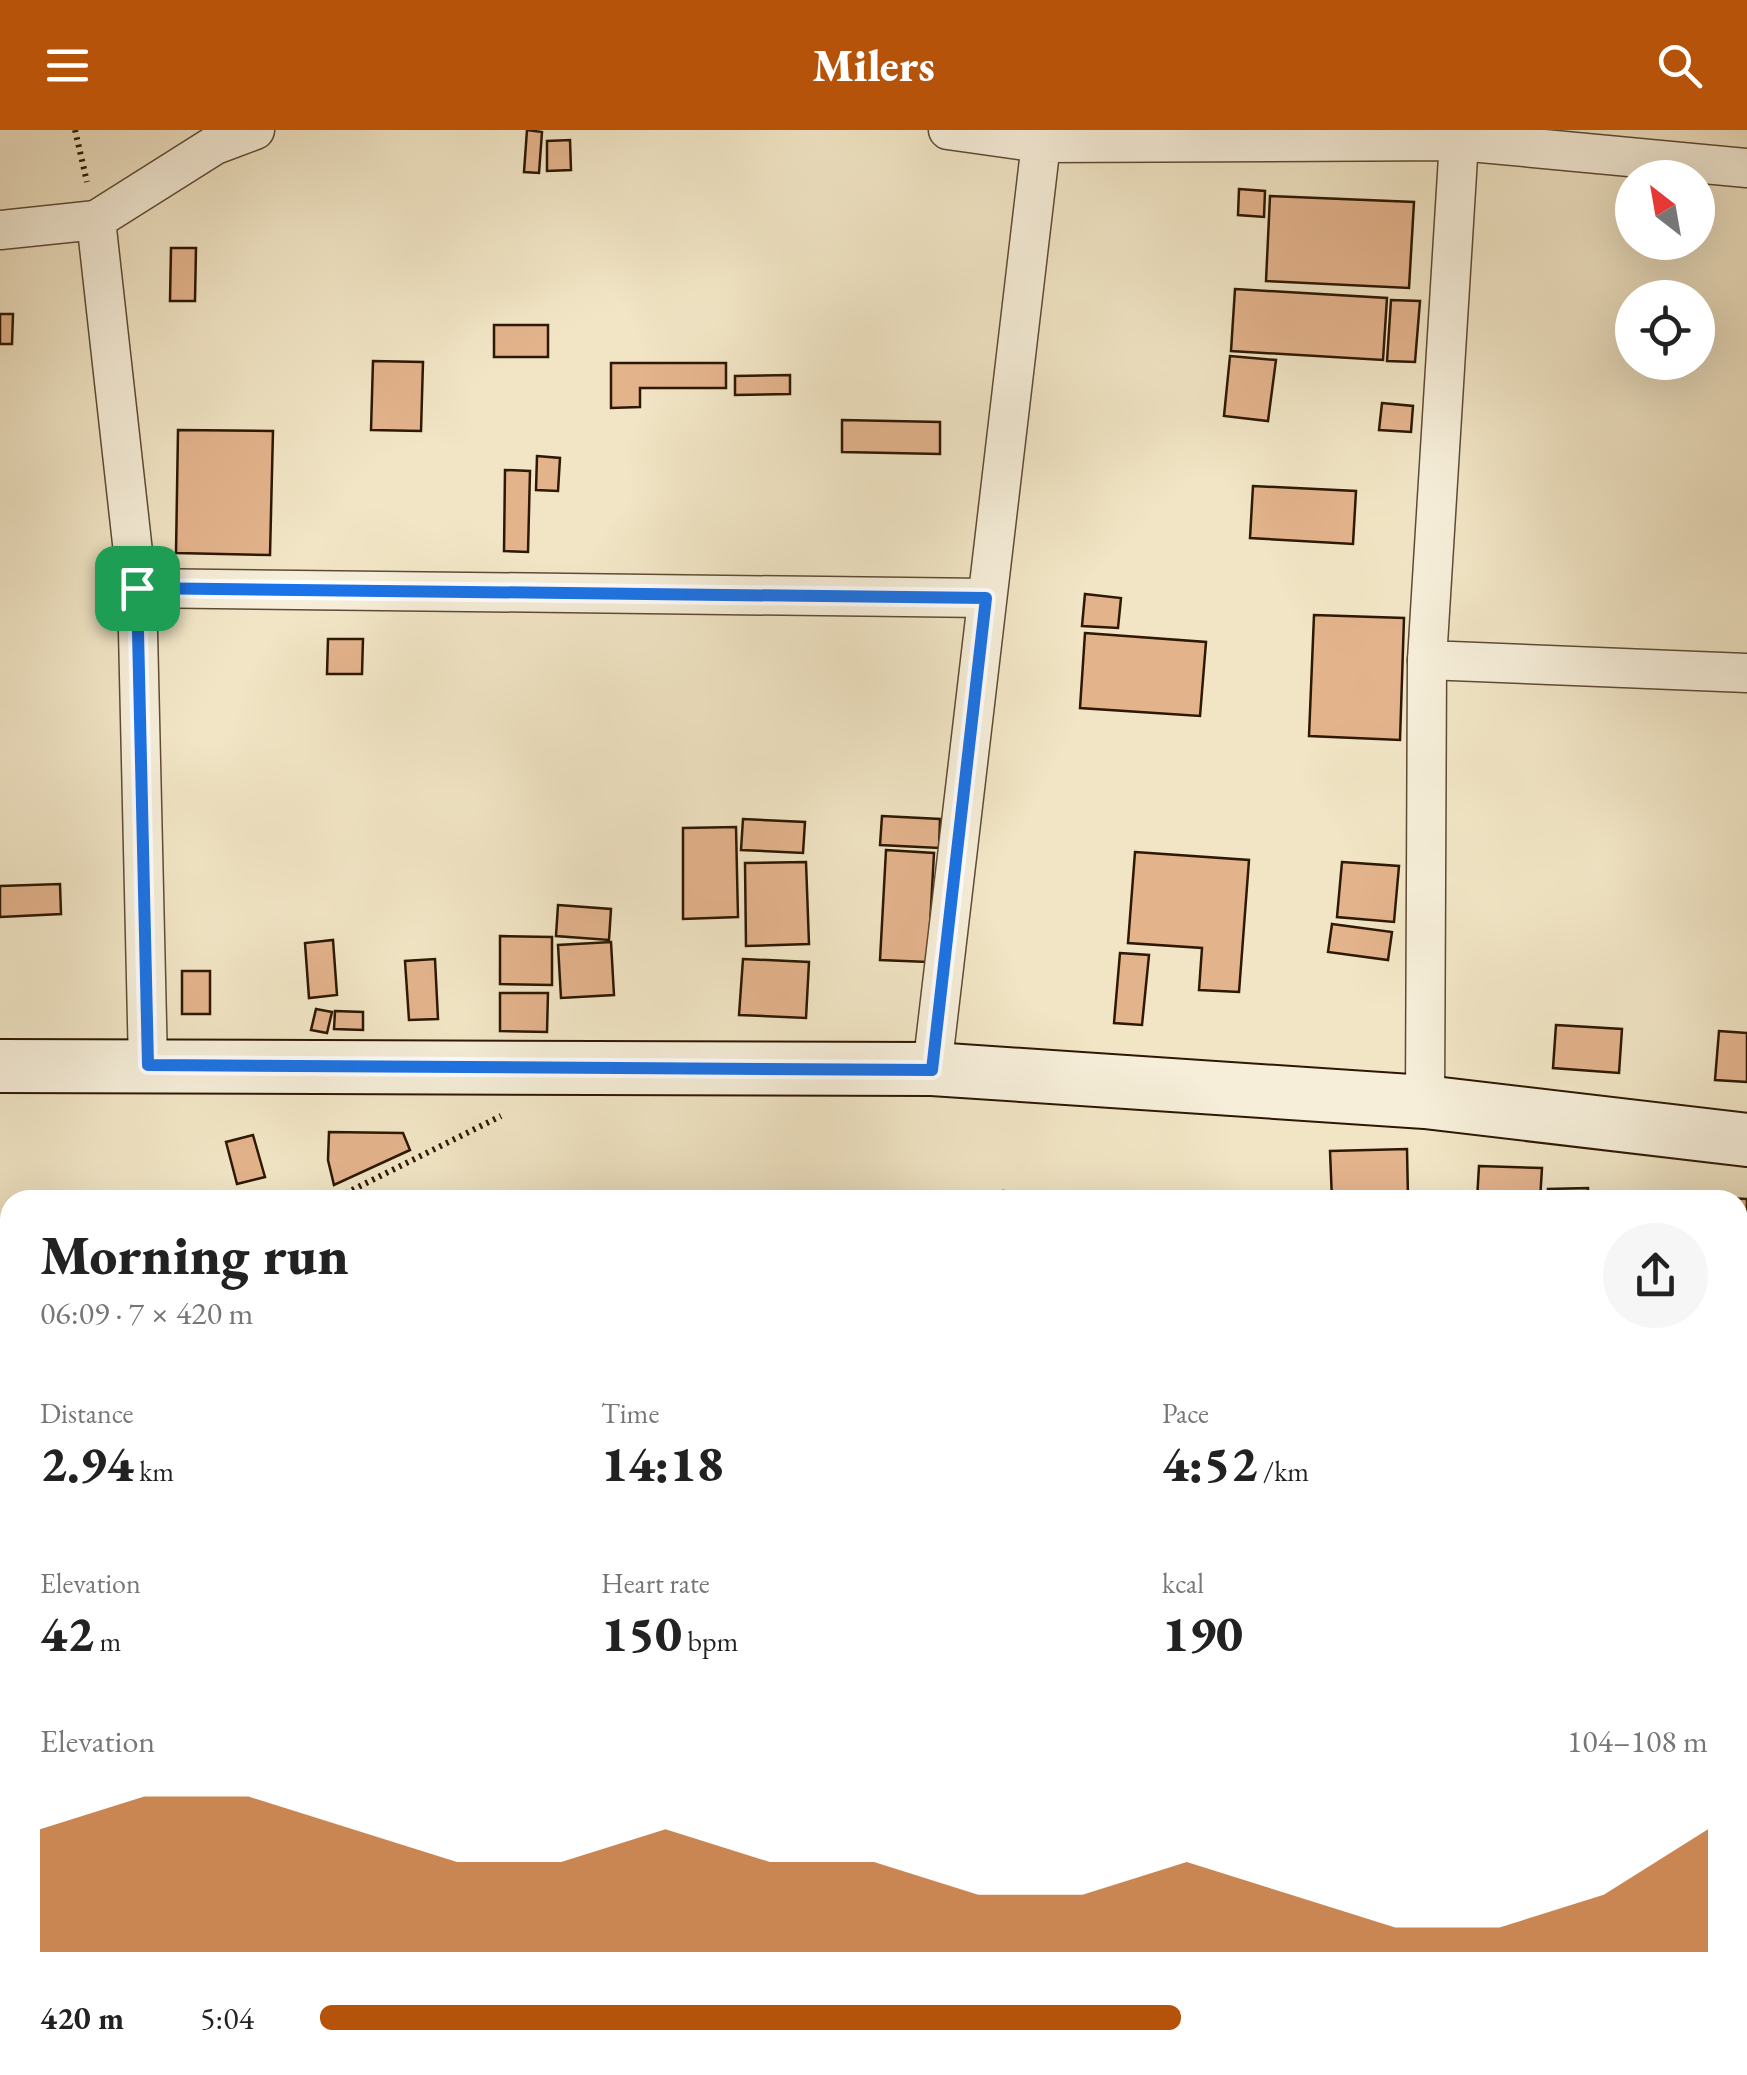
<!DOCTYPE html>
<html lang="en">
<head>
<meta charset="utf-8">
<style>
  :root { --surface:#fff; --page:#f6f6f6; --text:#222; --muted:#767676; --accent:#b45309 }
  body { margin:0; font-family:"EB Garamond",serif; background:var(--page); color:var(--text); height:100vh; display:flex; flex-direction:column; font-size:38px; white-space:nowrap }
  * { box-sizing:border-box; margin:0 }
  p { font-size:32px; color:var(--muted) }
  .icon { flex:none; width:55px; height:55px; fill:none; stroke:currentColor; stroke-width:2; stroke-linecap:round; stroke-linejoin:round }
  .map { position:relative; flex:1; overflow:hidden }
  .details { position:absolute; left:0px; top:1060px; width:1748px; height:885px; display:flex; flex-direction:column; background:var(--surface); border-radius:30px 30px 0 0; box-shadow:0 10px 40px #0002 }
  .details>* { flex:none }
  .needle { width:65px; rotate:329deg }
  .buttons { position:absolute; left:1615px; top:30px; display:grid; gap:20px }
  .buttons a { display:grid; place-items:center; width:100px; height:100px; border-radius:50%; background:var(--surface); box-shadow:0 10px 40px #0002; font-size:50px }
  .pin { position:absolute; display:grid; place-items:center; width:85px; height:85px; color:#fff; margin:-42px; border-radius:20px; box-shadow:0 5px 15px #0006 }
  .round { display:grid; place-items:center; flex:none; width:105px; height:105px; border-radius:52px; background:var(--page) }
  .overview { display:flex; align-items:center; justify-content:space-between; height:170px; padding:0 40px }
  h1 { font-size:55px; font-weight:800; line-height:75px }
  .stats { display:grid; grid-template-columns:repeat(3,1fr); gap:15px; height:170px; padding:10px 40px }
  .stats div { display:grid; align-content:center }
  .stats b { font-size:50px; font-weight:800 }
  .stats small { font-size:28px; font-weight:400 }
  .stats p { font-size:28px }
  .chart { height:280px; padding:20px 40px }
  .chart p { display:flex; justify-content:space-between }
  .chart svg { width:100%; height:180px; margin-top:10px; fill:var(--accent); opacity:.7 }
  ul { padding:0 40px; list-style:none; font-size:32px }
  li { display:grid; grid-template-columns:160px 120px 1fr; align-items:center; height:75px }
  li i { height:25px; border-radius:12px; background:var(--accent) }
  header { display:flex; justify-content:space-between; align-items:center; height:130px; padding:0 40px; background:var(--accent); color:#fff; font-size:45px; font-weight:800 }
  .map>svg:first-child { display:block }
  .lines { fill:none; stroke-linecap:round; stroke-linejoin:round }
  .stream { stroke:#707b71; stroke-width:12 }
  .building { fill:#e3b38c; stroke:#2e1803; stroke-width:2.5 }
  .street-casing { stroke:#5f4b34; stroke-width:41 }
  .secondary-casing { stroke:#2e1803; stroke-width:56 }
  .path { stroke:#2e1803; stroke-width:6; stroke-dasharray:2.5 5; stroke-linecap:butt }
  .street { stroke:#f6eed9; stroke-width:38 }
  .secondary { stroke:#f6eed9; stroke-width:52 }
  .route-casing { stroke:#fff; stroke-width:20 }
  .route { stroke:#1a73e8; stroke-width:12 }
</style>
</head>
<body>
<header><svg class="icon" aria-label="menu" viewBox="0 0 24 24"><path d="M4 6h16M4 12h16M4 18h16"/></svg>Milers<svg class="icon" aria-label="search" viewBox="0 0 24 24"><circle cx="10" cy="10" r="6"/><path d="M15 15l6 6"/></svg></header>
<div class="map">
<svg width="1747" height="1945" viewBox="0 0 1747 1945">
  <rect width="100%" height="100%" fill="#f1e5c5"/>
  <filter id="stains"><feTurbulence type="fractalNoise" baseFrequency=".002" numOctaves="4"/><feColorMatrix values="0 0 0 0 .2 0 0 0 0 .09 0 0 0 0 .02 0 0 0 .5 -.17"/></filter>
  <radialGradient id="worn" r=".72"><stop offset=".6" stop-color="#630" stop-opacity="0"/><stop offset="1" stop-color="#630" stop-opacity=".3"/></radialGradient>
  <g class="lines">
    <g class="stream">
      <polyline points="0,1407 10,1398"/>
      <polyline points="753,1935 759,1945"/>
    </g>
  </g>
  <g class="building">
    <polygon points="527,0 542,2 539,43 524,42"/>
    <polygon points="570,10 571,40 547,41 547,11"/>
    <polygon points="1239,59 1265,61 1264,87 1238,85"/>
    <polygon points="1270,66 1414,72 1409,158 1266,151"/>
    <polygon points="171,118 196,118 195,171 170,171"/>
    <polygon points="1235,159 1387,168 1383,230 1231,221"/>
    <polygon points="1391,170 1420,171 1415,232 1387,231"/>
    <polygon points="0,184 13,184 12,214 0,214"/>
    <rect x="494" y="195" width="54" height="32"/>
    <polygon points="1230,226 1276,230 1268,291 1224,286"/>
    <polygon points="373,231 423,232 421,301 371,300"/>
    <polygon points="611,233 726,233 726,258 640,258 640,277 611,278"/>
    <polygon points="790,245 790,264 735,265 735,246"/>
    <polygon points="1382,273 1413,276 1411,302 1379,300"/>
    <polygon points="842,290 940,292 940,324 842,322"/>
    <polygon points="178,300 273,301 270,425 176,423"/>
    <polygon points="537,326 560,328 558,361 536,360"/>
    <polygon points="505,340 530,341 528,422 504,421"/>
    <polygon points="1253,356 1356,361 1353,414 1250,408"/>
    <polygon points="1085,464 1121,468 1118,498 1082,496"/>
    <polygon points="1314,485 1404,488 1400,610 1309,606"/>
    <polygon points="1085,503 1206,512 1200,586 1080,578"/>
    <polygon points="328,509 363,509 362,544 327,544"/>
    <polygon points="882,686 940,689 939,718 880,715"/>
    <polygon points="743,689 805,692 803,723 741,720"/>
    <polygon points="736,697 738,787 683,789 683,698"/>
    <polygon points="886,720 934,723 928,832 880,830"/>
    <polygon points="1135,722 1249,730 1239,862 1199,860 1202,818 1128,813"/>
    <polygon points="806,732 809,814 746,816 745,733"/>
    <polygon points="1342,732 1399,736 1394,792 1337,787"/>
    <polygon points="60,754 61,784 0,787 0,756"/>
    <polygon points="558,775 611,779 609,810 556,806"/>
    <polygon points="1332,794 1392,802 1388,830 1328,822"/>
    <polygon points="500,806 552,807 552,855 500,854"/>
    <polygon points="333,810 337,865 309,868 305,813"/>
    <polygon points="611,812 614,865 561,868 558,815"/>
    <polygon points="1120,823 1149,825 1142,895 1114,893"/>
    <polygon points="435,829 438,889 409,890 405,831"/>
    <polygon points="743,829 809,832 806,888 739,885"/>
    <rect x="182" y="841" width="28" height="43"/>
    <polygon points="500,863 548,863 547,902 500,901"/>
    <polygon points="316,879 332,882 327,903 311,900"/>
    <polygon points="335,881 363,882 363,900 334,899"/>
    <polygon points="1556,895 1622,899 1619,943 1553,938"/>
    <polygon points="1719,901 1747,903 1747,952 1715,950"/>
    <polygon points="329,1002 403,1003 410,1020 334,1055 328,1030"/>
    <polygon points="253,1005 265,1047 237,1054 226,1012"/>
    <polygon points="1407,1019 1408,1068 1332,1070 1330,1021"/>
    <polygon points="1479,1036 1542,1038 1540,1070 1477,1070"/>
    <polygon points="1588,1058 1588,1070 1549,1070 1548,1059"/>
    <polygon points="1003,1061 1039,1064 1039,1070 1003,1070"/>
    <polygon points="1728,1068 1747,1069 1746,1153 1738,1152 1738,1070"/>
  </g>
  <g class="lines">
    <defs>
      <g id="street">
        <polyline points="948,0 1041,13 1037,0"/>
        <polyline points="1460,0 1459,11 1747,38"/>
        <polyline points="0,100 96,90"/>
        <polyline points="137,458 96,90 215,15 255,0"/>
        <polyline points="148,935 137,458 986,468"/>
        <polyline points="932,939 1041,13 1459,11 1427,530 1747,543"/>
        <polyline points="1425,972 1427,530"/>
      </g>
      <g id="secondary">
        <polyline points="0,936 932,939 1425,972 1747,1010"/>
        <polyline points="1738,1826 1747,1816"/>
        <polyline points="1621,1945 1631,1935"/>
      </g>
    </defs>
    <use href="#street" class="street-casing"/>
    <use href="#secondary" class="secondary-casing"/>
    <g class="path">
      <polyline points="75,0 87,52"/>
      <polyline points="332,1070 501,986"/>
      <polyline points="0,1227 10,1223"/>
    </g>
    <use href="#street" class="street"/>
    <use href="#secondary" class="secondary"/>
  </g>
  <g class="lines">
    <defs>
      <polygon id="route" points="137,458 986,468 932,940 148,935"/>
    </defs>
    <use href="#route" class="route-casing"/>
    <use href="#route" class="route"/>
  </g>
  <rect width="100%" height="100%" filter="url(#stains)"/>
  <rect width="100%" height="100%" fill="url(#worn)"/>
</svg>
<div class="buttons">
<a><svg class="needle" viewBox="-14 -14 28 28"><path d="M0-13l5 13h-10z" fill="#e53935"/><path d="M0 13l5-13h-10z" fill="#767676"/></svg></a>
<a><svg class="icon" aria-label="locate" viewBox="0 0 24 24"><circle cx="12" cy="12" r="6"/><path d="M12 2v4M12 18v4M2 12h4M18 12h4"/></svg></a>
</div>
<div class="pin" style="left:137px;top:458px;background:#1e9e55"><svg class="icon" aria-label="arrive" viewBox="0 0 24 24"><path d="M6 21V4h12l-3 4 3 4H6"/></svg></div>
<section class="details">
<div class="overview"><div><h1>Morning run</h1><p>06:09 · 7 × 420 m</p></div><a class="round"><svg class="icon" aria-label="share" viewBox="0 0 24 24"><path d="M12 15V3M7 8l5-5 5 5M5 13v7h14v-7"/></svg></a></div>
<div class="stats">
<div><p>Distance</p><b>2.94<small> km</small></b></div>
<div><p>Time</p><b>14:18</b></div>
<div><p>Pace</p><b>4:52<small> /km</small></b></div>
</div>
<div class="stats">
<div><p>Elevation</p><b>42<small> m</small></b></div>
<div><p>Heart rate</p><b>150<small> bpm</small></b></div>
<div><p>kcal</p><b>190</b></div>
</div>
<div class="chart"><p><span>Elevation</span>104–108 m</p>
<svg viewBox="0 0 160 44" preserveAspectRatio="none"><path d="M0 44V14L10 6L20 6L30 14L40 22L50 22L60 14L70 22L80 22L90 30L100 30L110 22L120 30L130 38L140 38L150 30L160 14V44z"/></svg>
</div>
<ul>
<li><b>420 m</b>5:04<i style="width:62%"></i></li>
</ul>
</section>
</div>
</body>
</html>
